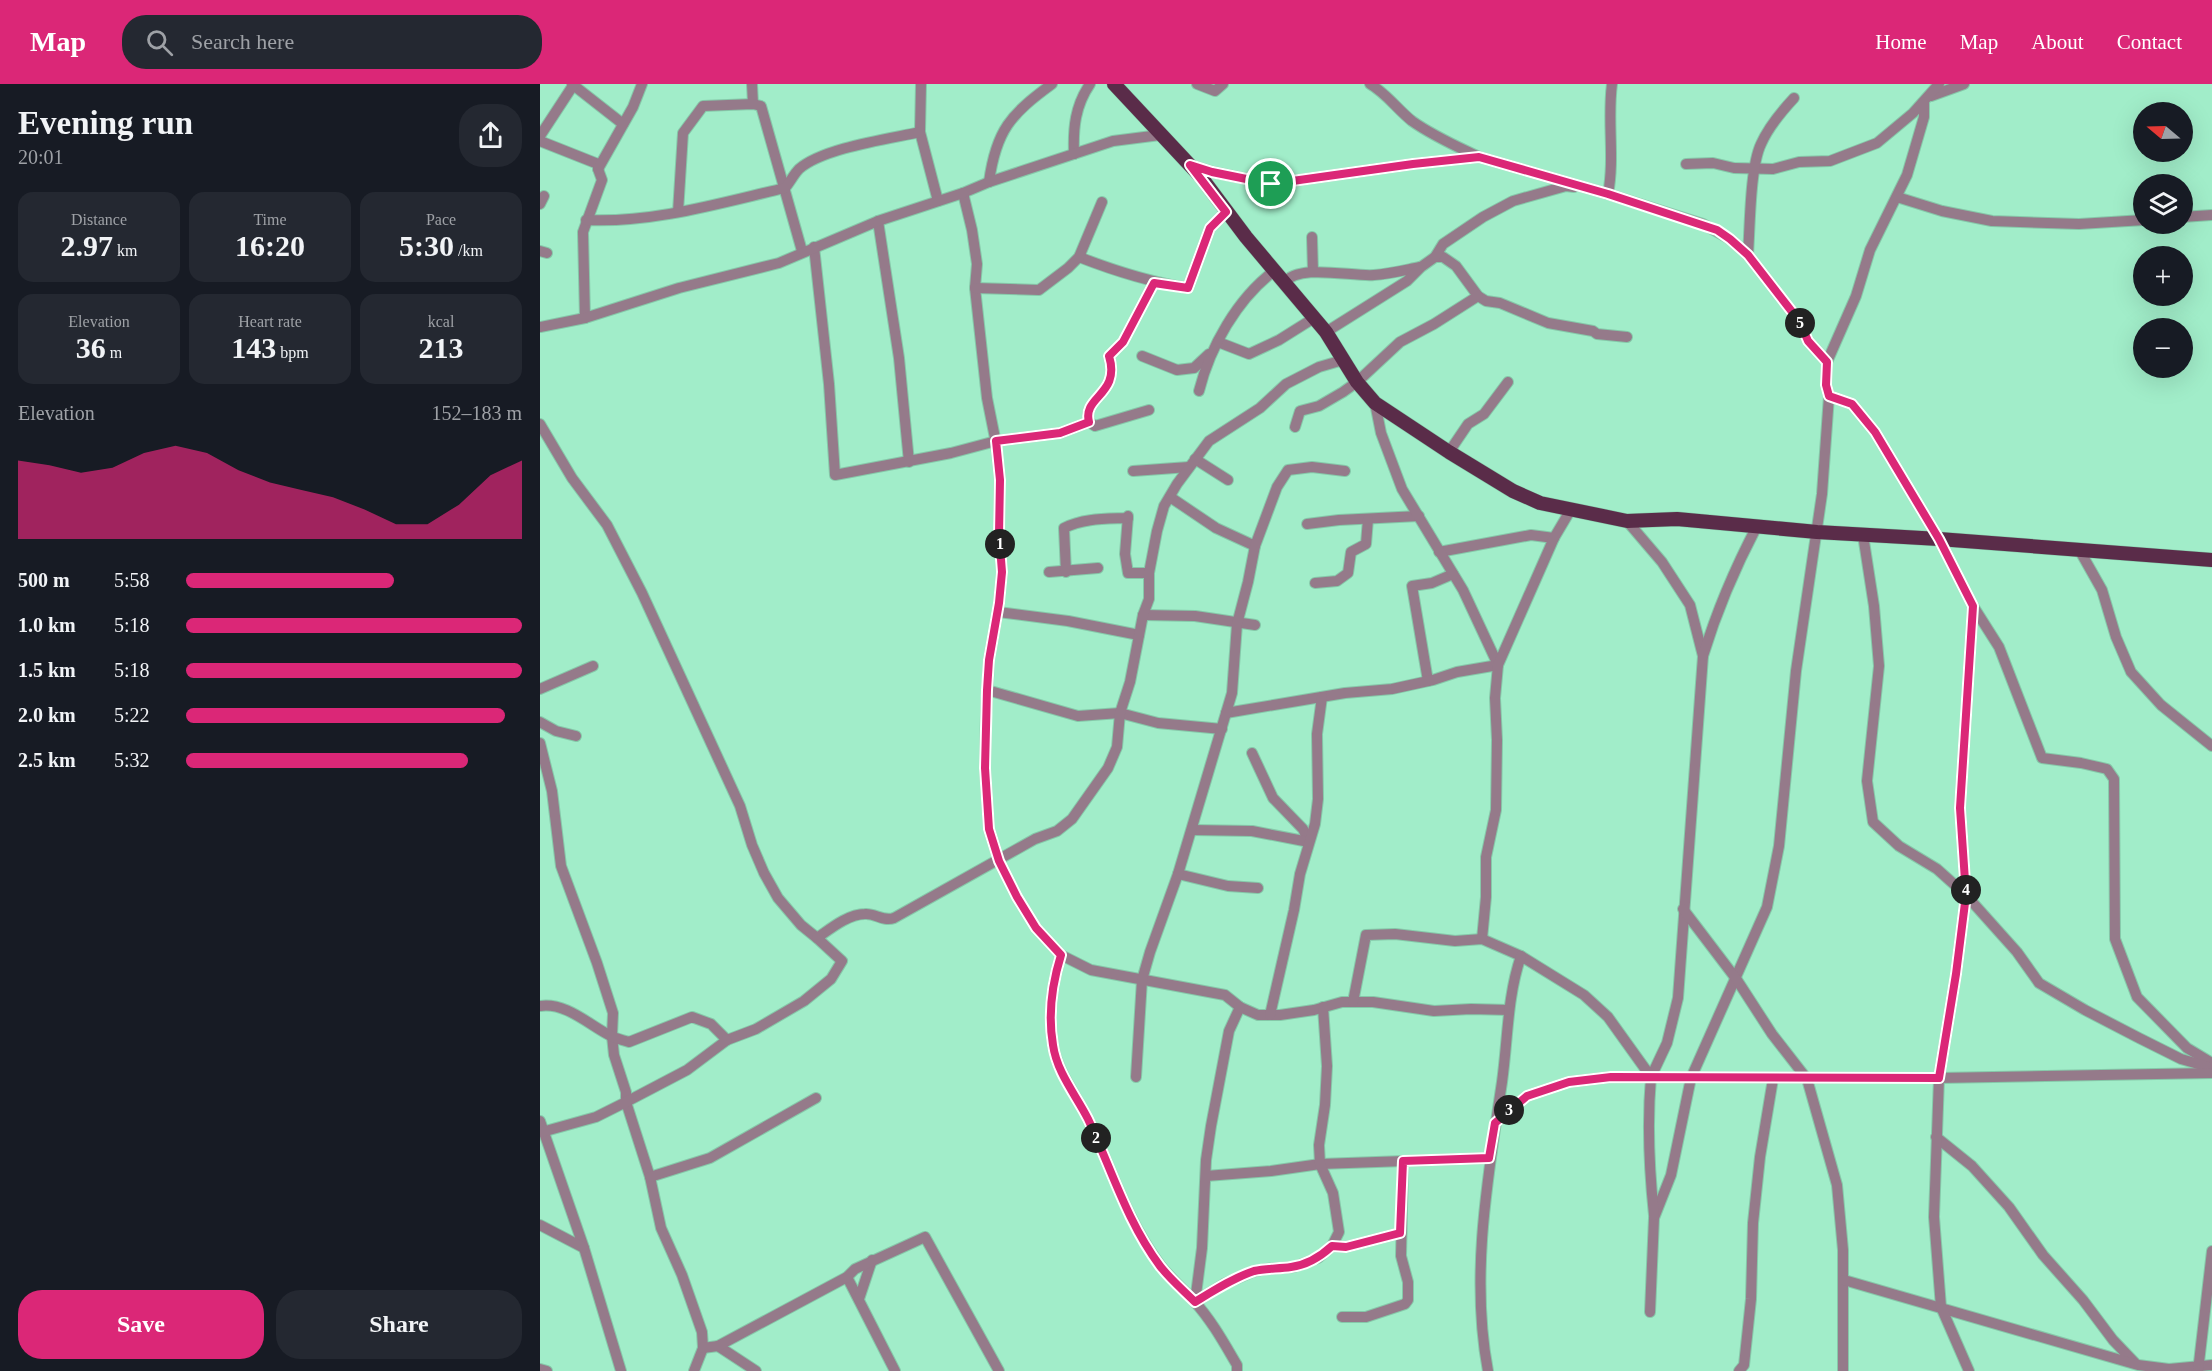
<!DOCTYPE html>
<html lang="en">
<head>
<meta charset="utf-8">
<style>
  :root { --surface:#171b24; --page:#242831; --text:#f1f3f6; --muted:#9ea1a6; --accent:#db2777 }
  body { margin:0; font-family:Georgia,serif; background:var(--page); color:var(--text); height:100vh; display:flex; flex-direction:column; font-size:22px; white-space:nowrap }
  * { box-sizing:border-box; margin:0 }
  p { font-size:20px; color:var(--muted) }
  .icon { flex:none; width:33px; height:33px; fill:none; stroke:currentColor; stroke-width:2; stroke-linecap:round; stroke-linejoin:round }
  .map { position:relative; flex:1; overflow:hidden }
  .details { display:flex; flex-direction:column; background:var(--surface); width:540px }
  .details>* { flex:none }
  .needle { width:39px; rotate:289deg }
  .tools { position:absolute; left:1593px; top:18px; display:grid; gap:12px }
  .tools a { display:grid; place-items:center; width:60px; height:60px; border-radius:50%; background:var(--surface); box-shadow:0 6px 24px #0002; font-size:30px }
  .pin { position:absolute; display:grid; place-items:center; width:51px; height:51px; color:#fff; margin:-26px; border:3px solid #fff; border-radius:50%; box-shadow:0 2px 6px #0007 }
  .km { position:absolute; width:30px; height:30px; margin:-15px; border-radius:50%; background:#222; color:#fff; font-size:16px; line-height:30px; text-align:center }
  .round { display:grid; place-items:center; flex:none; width:63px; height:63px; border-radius:24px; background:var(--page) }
  .headline { display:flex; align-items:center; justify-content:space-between; height:102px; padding:0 18px }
  h1 { font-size:33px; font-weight:800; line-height:45px }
  .figures { display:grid; grid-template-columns:repeat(3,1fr); gap:9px; height:102px; padding:6px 18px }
  .figures div { display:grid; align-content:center; border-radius:15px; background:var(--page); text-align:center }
  .figures b { font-size:30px; font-weight:800 }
  .figures small { font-size:16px; font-weight:400 }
  .figures p { font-size:16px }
  .chart { height:168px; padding:12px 18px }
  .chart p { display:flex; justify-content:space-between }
  .chart svg { width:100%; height:108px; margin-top:6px; fill:var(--accent); opacity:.7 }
  .cta { display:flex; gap:12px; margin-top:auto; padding:12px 18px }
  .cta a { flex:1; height:69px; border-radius:24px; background:var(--accent); color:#fff; font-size:24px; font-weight:800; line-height:69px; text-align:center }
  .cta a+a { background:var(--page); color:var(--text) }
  ul { padding:0 18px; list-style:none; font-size:20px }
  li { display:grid; grid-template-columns:96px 72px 1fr; align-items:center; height:45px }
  li i { height:15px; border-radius:8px; background:var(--accent) }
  header { display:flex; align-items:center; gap:36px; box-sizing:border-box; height:84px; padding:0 30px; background:var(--accent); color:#fff }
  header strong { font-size:28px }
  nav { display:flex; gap:33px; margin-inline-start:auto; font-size:21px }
  .search { width:420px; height:54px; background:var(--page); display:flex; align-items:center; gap:15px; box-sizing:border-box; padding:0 21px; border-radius:24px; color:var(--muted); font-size:22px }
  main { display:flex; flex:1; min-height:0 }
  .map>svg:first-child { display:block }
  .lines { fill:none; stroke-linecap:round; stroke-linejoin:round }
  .minor-casing { stroke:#86c8a9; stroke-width:12 }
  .major-casing { stroke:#86c8a9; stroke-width:15 }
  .minor { stroke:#957a8a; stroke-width:10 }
  .major { stroke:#5a2c49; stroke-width:14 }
  .route-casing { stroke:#fff; stroke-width:12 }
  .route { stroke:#db2777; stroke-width:8 }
</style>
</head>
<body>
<header>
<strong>Map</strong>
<div class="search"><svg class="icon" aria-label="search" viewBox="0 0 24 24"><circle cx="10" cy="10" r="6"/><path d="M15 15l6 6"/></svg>Search here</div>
<nav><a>Home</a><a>Map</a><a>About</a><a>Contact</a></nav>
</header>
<main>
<section class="details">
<div class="headline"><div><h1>Evening run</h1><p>20:01</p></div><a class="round"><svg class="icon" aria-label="share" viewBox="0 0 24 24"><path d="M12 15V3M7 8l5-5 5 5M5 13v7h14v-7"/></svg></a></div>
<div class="figures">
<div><p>Distance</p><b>2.97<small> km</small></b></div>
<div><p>Time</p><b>16:20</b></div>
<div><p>Pace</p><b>5:30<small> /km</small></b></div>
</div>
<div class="figures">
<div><p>Elevation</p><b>36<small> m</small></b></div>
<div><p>Heart rate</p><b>143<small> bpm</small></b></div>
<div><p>kcal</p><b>213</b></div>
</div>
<div class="chart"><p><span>Elevation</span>152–183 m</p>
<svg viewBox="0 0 160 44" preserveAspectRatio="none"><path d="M0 44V12L10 14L20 17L30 15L40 9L50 6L60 9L70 16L80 21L90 24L100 27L110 32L120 38L130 38L140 30L150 18L160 12V44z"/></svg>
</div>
<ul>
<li><b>500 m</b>5:58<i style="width:62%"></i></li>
<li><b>1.0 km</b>5:18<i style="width:100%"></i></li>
<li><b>1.5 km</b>5:18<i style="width:100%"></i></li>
<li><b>2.0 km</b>5:22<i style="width:95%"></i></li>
<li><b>2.5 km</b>5:32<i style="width:84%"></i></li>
</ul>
<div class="cta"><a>Save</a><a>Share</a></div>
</section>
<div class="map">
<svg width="1672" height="1287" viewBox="0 0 1672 1287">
  <rect width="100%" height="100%" fill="#a1edc9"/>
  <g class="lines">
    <defs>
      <g id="minor">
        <polyline points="32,0 83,40"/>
        <polyline points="212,0 213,20"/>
        <polyline points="381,0 380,48 398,117"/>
        <polyline points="657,0 675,7 683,0"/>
        <path d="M830,0C846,9 857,25 872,37C893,52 916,62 939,73"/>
        <polyline points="1391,12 1424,0"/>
        <polyline points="0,52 34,0"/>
        <polyline points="0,57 58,80 58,85 62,96 43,148 45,234"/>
        <path d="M534,70C533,44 535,22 550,0"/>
        <polyline points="1146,80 1173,79 1194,84 1233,85 1259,78 1290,77 1337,59 1373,29 1399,0"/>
        <polyline points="650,81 673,88 731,100 873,80 939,73 1068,110 1163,140 1190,155 1208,171 1260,238 1268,257 1287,278 1286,301 1289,312 1282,410 1256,587 1239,762 1227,823 1151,994 1131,1091 1114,1134 1110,1228"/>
        <polyline points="58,85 93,23 102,0"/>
        <path d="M449,98C456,46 471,30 512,0"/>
        <polyline points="423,109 432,146 437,180 435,204 447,314 456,359 460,396 459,450 462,488 459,519 449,576 446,631 445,684 449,745 459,777 477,813 496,844 521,871 551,886 685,911 700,923 718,931 740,931 774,926 802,918 833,918 894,927 931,925 969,926"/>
        <path d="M1068,110C1075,73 1067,37 1072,0"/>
        <polyline points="1357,113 1402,127 1452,137 1539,140 1604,136"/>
        <polyline points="0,120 4,112"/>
        <polyline points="138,128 143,49 163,22 213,20 221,22 262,167"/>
        <polyline points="1642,133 1672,131"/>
        <path d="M46,136C114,139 180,119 245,104C250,98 254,90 259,85C283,64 348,55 380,48"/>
        <polyline points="338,137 359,274 369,378"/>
        <polyline points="772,153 773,188"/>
        <polyline points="274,163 289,300 295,391 411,369 456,357 520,349 549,338 555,342 609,326"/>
        <polyline points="0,167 7,169"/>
        <path d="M1208,171C1210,143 1210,83 1221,60C1229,42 1241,28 1254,14"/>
        <path d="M539,173C575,187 609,198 648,204L670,144L686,128"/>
        <polyline points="895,173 903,173 916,182 938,212 946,217 960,219 1008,239 1053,247 1057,250 1087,253"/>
        <path d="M744,199C759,179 812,193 834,191C850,190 865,186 880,183"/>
        <polyline points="435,204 499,206 528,184 539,173 562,118"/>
        <polyline points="0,243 45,234 139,204 239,179 338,137 423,109 449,98 573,57 620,51"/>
        <polyline points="786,248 867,197 881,183 895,173 903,160 943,133 973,117 1026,102 1034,103"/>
        <polyline points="678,258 709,270 739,256 774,234"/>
        <polyline points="602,272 637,286 654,284 669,270"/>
        <polyline points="1287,278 1316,212 1330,166 1367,91 1384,33 1384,18"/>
        <path d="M659,307C670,263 697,215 734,187"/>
        <polyline points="1289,312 1312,320 1335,348 1399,455 1433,522 1459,563 1502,674 1541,679 1567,685 1574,695 1575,855 1597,913 1647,964 1672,979"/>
        <path d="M549,338C542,312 581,311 569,272L583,258L614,199"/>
        <polyline points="0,340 32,394 67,441 102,509 200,722 212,761 224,789 238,814 261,841 277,854"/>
        <polyline points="755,343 760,327 779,322 803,308 817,298 860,258 894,240 938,212"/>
        <polyline points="909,368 928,340 944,330 968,298"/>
        <polyline points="655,375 688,396"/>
        <polyline points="593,387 649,383"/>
        <polyline points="630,413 676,444 715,462"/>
        <polyline points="588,432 585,470 588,489 609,489"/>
        <polyline points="1087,437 1122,478 1150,521 1163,572 1138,914 1127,959 1111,993"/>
        <polyline points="767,440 799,436 879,432"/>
        <polyline points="1323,451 1334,522 1339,582 1327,697 1333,738 1359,762 1397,785 1426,811 1477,868 1499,899 1545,926 1599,954 1641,975 1672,984"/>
        <polyline points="1540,467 1562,506 1576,553 1591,588 1621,621 1672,662"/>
        <polyline points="899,468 991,451 1014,454"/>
        <polyline points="509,488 558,484"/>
        <path d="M526,488L524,444C544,434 565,435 588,434"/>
        <polyline points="775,499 797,497 808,489 811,468 826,460 828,435"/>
        <polyline points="458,528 528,537 599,551"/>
        <polyline points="603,531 655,532 715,541"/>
        <path d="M1163,572C1177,526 1195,484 1217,442"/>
        <polyline points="888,597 872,502 892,499 913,490"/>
        <polyline points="0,605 53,582"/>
        <polyline points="447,606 538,632 580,629 618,639 682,645"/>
        <polyline points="686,629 805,609 852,605 893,596 917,588 958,581 923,506 862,405 841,349 835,319"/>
        <polyline points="0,638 16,647 36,652"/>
        <polyline points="0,659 12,707 21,782 57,879 73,929 72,952 74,971 86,1008 86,1018 110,1093 121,1144 142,1191 162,1248 163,1264 154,1287"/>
        <polyline points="712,669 733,714 763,745 769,758"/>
        <polyline points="652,746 712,747 769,758"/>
        <polyline points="638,790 688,802 718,804"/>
        <polyline points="1143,825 1197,896 1232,950 1267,995 1297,1101 1303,1166 1303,1287"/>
        <polyline points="942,855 946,813 946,773 956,726 957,656 955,614 958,581 1014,454 1030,427"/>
        <path d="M521,871C512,900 508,931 513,961C517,988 536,1011 548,1035C571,1084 587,1137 620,1181C630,1194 643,1205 654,1217C672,1237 684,1259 697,1281V1287"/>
        <path d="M813,918L826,851L855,850L915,857L942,855L981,872L1044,911L1068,933L1111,993C1107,1039 1109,1084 1114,1131"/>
        <path d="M0,922C26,918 49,941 71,952C77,955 83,956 89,958L152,933L171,940L187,956L216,945L264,917L291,895L302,877L277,854C290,845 308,830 325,830C335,829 343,838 354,834L495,755L517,747L532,735L568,684L577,663L580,629L590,598L603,531L609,515V489L617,447L624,422L637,400L669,357L720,324L746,300L779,283L803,276"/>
        <polyline points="730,931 754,826 760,790 775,740 778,715 777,650 782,613"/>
        <polyline points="596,993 602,896 610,868 638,790 692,609 697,540 708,498 715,462 737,403 748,386 772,383 805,387"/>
        <polyline points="0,1037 44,1164 81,1287"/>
        <polyline points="955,1039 987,1012 1029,998 1071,993 1399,994 1672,989"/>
        <polyline points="2,1048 56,1033 86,1018 147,986 187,956"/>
        <polyline points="1396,1053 1432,1082 1469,1123 1503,1171 1543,1216 1573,1256 1595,1279"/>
        <polyline points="666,1092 731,1087 780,1080 949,1074"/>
        <polyline points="110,1093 170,1074 276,1014"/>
        <polyline points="0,1141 44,1164"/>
        <polyline points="792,1162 806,1163 860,1149"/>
        <polyline points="307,1193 355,1287"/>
        <polyline points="1304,1196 1598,1281 1629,1285 1672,1281"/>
        <polyline points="319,1215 332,1176"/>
        <polyline points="655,1218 684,1200 712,1188 726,1185 754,1183 778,1174 792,1162 799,1148 793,1109 780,1080 779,1061 785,1021 787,982 783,923"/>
        <polyline points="655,1218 662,1164 666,1076 671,1042 689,947 700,923"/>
        <polyline points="802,1233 826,1233 865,1220 868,1216 868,1198 861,1172 863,1077"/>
        <polyline points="178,1262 216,1287"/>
        <polyline points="163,1264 178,1262 307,1193 315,1185 385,1153 459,1287"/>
        <polyline points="0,1285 7,1287"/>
        <path d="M948,1287C930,1192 948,1092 962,998C968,955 967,913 981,872"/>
        <polyline points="1199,1287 1204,1281 1211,1215 1213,1139 1220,1073 1233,995"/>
        <polyline points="1429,1287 1401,1223 1394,1133 1399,994 1416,890 1426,811 1420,724 1433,522"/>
        <polyline points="1658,1287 1672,1167"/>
      </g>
      <polyline id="major" points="574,0 661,93 706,153 786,248 817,298 835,319 909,368 973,407 1000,419 1087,437 1137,435 1277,448 1399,455 1672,476"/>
    </defs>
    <use href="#minor" class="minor-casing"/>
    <use href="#major" class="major-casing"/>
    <use href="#minor" class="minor"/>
    <use href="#major" class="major"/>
  </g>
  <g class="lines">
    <defs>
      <path id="route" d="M939,73L1068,110L1177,146L1190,155L1208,171L1260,238L1268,257L1287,278L1286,301L1289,312L1312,320L1335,348L1399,455L1433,522L1420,724L1426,811L1416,890L1399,994L1071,993L1029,998L987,1012L955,1039L949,1074L863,1077L860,1149L806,1163L792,1162C780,1173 767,1181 751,1183C738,1185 726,1184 714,1187C693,1194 673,1207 655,1218C643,1206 630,1195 620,1182C587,1138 571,1084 548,1035C536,1011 517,989 513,961C508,932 512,900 521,871L496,844L477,813L459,777L449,745L445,684L447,606L449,576L459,519L462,488L459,450L460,396L456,357L520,349L549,338C542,312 581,311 569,272L583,258L614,199L648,204L670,144L686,128L650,81L672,88L731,100L873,80Z"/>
    </defs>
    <use href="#route" class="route-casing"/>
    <use href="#route" class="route"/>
  </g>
</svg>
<div class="tools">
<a><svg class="needle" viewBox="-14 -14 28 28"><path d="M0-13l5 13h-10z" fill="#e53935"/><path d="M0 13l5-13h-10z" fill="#9ea1a6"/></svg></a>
<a><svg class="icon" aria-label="layers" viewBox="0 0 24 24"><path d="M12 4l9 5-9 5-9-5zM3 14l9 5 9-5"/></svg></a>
<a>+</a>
<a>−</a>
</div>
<div class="pin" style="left:731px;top:100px;background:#1e9e55"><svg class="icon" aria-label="arrive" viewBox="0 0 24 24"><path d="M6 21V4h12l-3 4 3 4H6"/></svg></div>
<b class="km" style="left:460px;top:460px">1</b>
<b class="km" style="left:556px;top:1054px">2</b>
<b class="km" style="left:969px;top:1026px">3</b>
<b class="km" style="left:1426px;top:806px">4</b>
<b class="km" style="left:1260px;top:239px">5</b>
</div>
</main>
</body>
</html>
